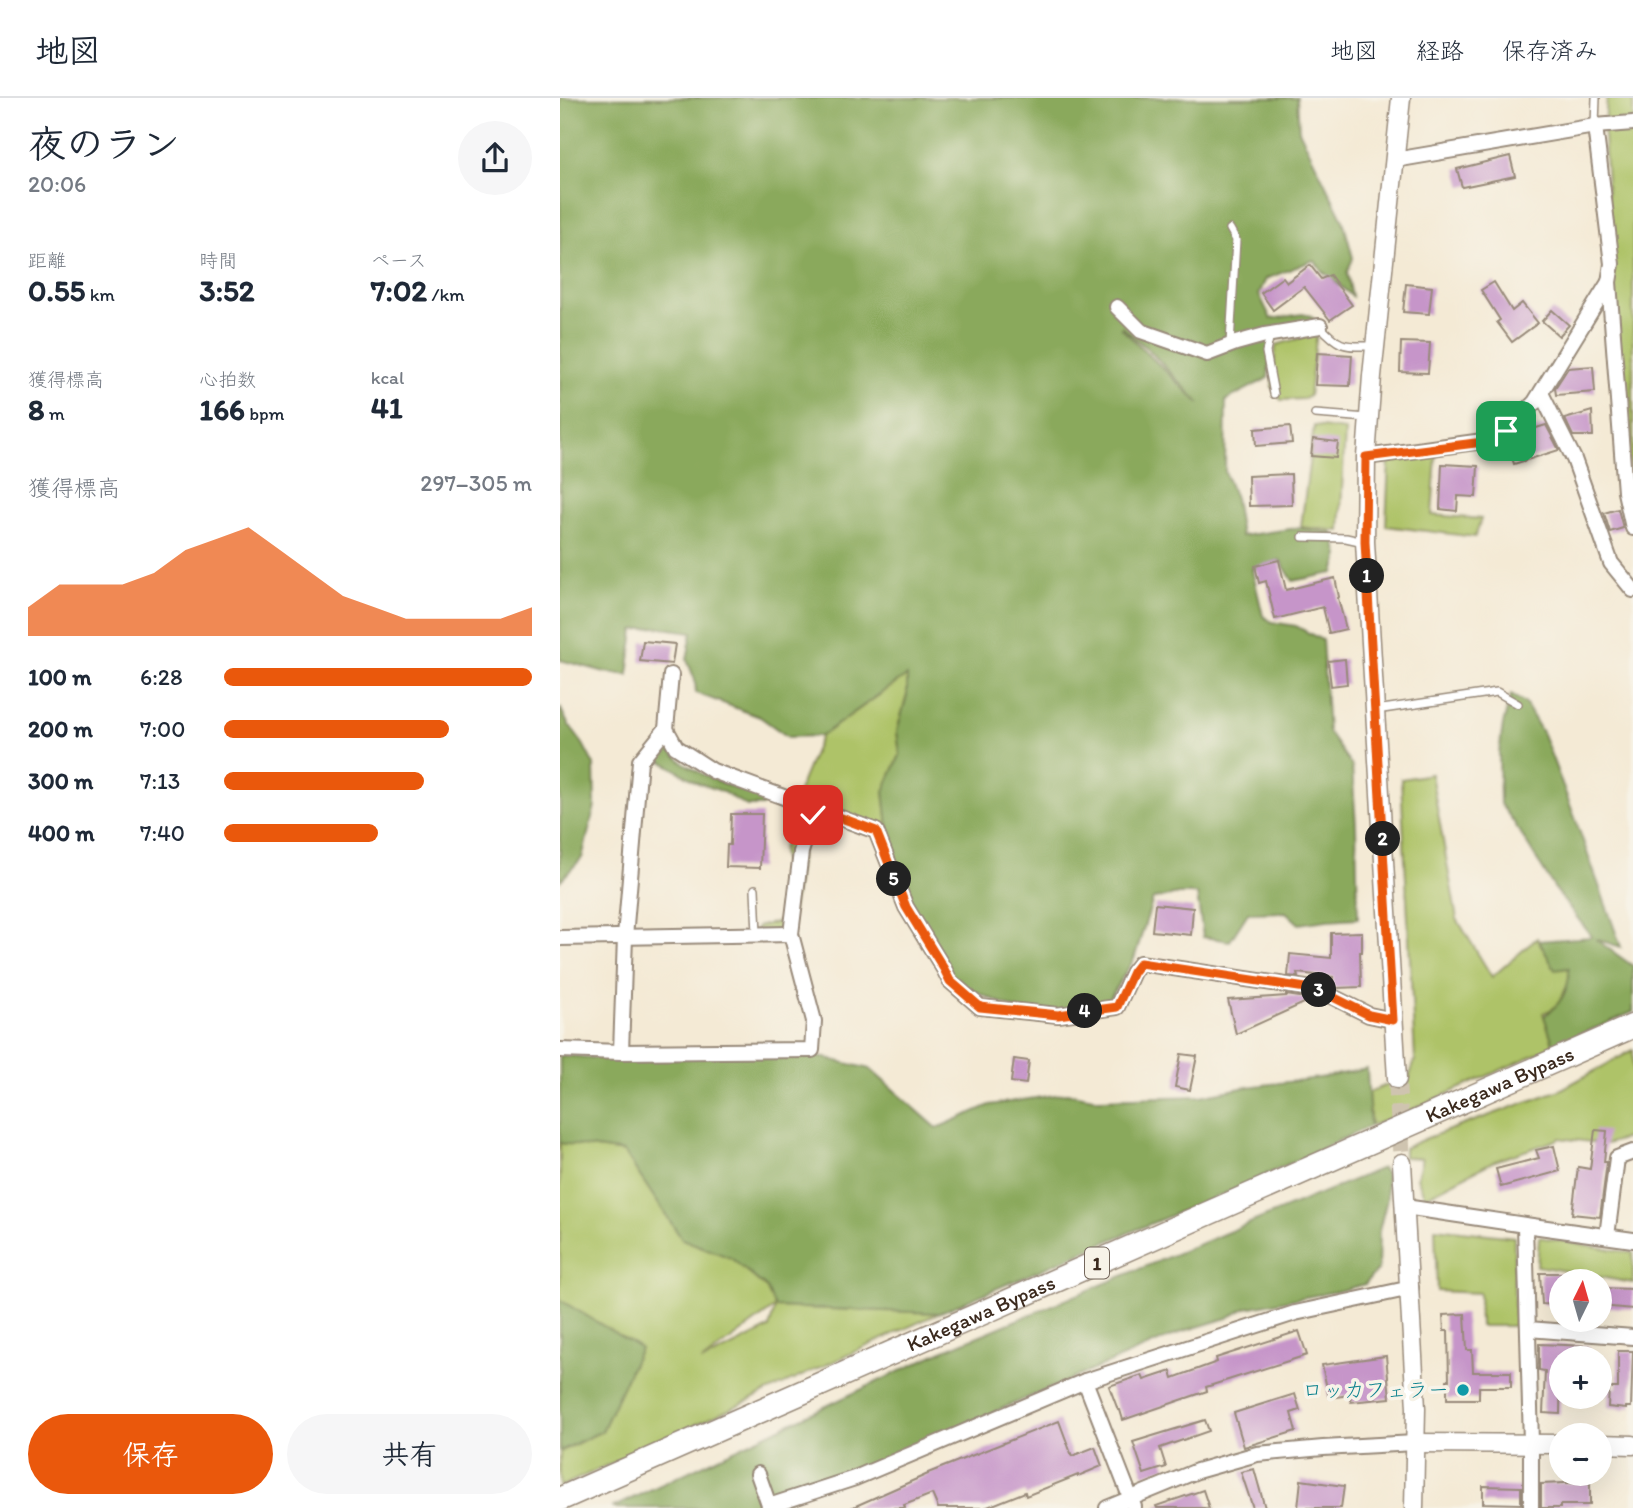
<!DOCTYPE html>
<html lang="ja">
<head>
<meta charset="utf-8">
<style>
  :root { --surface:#fff; --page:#f6f6f7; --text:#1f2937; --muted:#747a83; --line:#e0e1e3; --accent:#ea580c }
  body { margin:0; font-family:Itim,"Klee One",sans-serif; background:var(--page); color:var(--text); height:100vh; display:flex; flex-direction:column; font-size:26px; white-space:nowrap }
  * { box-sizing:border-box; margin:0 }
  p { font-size:23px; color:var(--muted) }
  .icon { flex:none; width:38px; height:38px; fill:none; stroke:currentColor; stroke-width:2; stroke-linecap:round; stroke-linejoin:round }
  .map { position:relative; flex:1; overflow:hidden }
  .drawer { display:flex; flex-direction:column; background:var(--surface); width:560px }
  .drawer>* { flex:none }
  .needle { width:46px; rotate:5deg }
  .controls { position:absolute; left:989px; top:1171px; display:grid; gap:14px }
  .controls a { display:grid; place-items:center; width:63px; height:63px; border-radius:50%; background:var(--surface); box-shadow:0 7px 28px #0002; font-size:35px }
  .pin { position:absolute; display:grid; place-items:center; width:60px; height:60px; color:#fff; margin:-30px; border-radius:14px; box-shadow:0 4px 10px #0006 }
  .km { position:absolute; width:35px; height:35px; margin:-18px; border-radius:50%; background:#222; color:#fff; font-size:19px; line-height:35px; text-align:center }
  .round { display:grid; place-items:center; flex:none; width:74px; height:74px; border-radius:37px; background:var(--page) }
  .overview { display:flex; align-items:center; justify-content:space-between; height:119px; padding:0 28px }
  h1 { font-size:38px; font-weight:700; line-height:52px }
  .metrics { display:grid; grid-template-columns:repeat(3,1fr); gap:10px; height:119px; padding:7px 28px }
  .metrics div { display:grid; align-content:center }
  .metrics b { font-size:30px; font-weight:700 }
  .metrics small { font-size:19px; font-weight:400 }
  .metrics p { font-size:19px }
  .chart { height:196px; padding:14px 28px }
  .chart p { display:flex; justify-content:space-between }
  .chart svg { width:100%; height:126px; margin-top:7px; fill:var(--accent); opacity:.7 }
  .action { display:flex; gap:14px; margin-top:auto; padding:14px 28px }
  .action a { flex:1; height:80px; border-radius:42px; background:var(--accent); color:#fff; font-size:28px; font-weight:700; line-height:80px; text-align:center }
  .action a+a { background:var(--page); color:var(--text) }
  ul { padding:0 28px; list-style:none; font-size:23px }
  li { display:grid; grid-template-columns:112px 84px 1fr; align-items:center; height:52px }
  li i { height:18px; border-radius:9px; background:var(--accent) }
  header { display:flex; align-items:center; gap:42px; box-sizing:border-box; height:98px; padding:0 35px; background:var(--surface); border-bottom:2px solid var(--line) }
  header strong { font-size:33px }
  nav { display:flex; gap:38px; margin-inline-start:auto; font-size:24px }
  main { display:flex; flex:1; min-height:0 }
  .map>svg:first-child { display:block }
  .green { fill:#aec367; stroke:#747642; stroke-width:2; fill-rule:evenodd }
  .forest { fill:#8aa95c; stroke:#626a3d; stroke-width:2; fill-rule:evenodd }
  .building { fill:#c695c9 }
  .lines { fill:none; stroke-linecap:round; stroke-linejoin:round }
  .tertiary-tunnel { stroke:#cfc4b0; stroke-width:18; stroke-dasharray:18 9; stroke-linecap:butt }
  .service-casing { stroke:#988a7a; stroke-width:10 }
  .minor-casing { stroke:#988a7a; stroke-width:18 }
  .tertiary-casing { stroke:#988a7a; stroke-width:21 }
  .trunk-casing { stroke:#988a7a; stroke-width:26 }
  .service { stroke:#fff; stroke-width:7 }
  .minor { stroke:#fff; stroke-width:14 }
  .tertiary { stroke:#fff; stroke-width:18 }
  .trunk { stroke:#fff; stroke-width:23 }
  .route-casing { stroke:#fff; stroke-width:14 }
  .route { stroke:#ea580c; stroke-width:9 }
  .culture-dot { fill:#0f9aa8; stroke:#f7f3e8; stroke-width:2.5 }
  .labels { text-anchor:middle; stroke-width:7; stroke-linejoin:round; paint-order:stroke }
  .shield { fill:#f7f3e8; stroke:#73665b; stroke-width:2 }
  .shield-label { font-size:19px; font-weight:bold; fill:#3b2a1e }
  .street-label { font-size:21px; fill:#3b2a1e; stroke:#f7f3e8 }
  .culture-label { font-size:21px; fill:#0d838f; stroke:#f7f3e8; text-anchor:end }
</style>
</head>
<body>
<header>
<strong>地図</strong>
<nav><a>地図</a><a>経路</a><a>保存済み</a></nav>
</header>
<main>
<section class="drawer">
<div class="overview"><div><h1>夜のラン</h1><p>20:06</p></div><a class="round"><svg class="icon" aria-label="share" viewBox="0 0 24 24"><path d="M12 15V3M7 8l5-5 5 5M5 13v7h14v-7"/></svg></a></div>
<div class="metrics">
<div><p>距離</p><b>0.55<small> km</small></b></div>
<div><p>時間</p><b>3:52</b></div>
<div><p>ペース</p><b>7:02<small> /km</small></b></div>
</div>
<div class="metrics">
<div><p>獲得標高</p><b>8<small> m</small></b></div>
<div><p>心拍数</p><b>166<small> bpm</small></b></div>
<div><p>kcal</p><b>41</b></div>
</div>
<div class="chart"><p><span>獲得標高</span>297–305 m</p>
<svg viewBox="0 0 160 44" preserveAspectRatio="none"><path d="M0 44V34L10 26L20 26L30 26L40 22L50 14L60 10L70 6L80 14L90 22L100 30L110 34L120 38L130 38L140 38L150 38L160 34V44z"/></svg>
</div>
<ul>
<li><b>100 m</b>6:28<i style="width:100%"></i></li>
<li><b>200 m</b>7:00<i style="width:73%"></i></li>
<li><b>300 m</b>7:13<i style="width:65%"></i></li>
<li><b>400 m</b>7:40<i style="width:50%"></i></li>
</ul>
<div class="action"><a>保存</a><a>共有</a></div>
</section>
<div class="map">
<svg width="1073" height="1410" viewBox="0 0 1073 1410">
  <rect width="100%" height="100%" fill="#f7f3e8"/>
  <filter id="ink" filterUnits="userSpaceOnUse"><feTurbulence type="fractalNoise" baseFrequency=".0143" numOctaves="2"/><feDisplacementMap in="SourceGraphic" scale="14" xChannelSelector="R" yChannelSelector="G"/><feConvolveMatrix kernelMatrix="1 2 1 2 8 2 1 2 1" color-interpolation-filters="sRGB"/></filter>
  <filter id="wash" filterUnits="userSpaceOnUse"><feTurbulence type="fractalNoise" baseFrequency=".00686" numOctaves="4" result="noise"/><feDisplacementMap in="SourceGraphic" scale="28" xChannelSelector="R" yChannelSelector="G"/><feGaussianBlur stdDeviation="1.57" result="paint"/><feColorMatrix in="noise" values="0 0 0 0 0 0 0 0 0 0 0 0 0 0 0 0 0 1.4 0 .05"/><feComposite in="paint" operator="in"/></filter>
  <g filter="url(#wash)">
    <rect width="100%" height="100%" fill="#f4ead5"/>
    <g class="green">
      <polygon points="1047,0 1073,0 1073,414 1052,166 1044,38"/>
      <polygon points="757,234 749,298 744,301 721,302 712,289 716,247 737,241"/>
      <polygon points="754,328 785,332 780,433 741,429"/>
      <polygon points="876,358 872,417 921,421 915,439 826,428 829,362"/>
      <polygon points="348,577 347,597 337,633 340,657 324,694 328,728 234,703 261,638"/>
      <polygon points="871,676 897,821 932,879 977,840 995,871 1009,870 1010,882 997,909 983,915 994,948 860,1008 811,1028 808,995 850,977 855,962 841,681"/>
      <polygon points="229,732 244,734 230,832 196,832 198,828 215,825 223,820 227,787 222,752"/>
      <polygon points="1073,952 1073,1038 1047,1046 999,1040 997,1042 932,1064 865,1099 857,1080 862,1060 844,1059 844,1050 867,1040 1000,992"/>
      <path d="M0,1045L64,1054L122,1141L171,1160L206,1190L215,1209L379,1215L0,1389V1354L42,1333L80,1250L0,1202ZM215,1210L209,1230L141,1264L214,1210Z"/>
      <polygon points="875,1130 954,1139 954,1228 920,1228 919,1195 877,1193"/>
      <polygon points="979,1139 1073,1155 1073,1185 977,1168"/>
    </g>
    <g class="forest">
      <path d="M0,0H737L739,32L783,122L793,160L787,175L792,198L762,173L754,162L706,181L699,196L711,221L742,216L751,218L760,228L712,241L708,280L666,302L665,374L675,400L681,438L738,430L773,435L779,457L774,475L733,483L720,462L692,471L703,518L712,524L736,528L762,542L768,634L792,668L796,728L798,820L767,822L739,826L726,814L688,815L670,843L643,839L637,796H619L593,801L574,861L543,911L460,913L390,883L324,751L328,728L324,693L340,657L337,633L347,597V578L328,590L261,638L228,639L200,619L136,595L135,582L127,562L132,534L95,529L74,532L68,577L45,574L0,562ZM562,229L589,252L640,306L561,230Z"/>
      <path d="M951,597L965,605L983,636L1017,725L1018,729L1061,849L1035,841L1073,868V914L994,948L984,918C1000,907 1010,891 1009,870L995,872L979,843L1032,839L995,791L953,723L940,706L939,656L943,626Z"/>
      <polygon points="0,609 8,626 23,646 34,667 35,708 22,760 0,783"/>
      <path d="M103,646C110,652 117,660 124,665C149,682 179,692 207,701L202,708H187L161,693L138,685L92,657Z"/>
      <polygon points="199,953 261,959 310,971 377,1030 430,1007 507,995 539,1001 640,998 687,989 759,980 807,971 810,1028 673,1092 546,1144 379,1215 215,1209 206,1189 171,1160 122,1141 64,1054 0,1045 0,957 75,963"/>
      <polygon points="822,1070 826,1076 827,1101 819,1133 818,1171 805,1186 779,1193 686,1210 667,1220 624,1233 223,1404 191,1410 52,1410 380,1254"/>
      <polygon points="0,1202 80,1250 42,1333 0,1353"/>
    </g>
    <g id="blocks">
      <g class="building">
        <polygon points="950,58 955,78 902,89 897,71"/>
        <polygon points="750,167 761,181 770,177 792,207 770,222 744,189 713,212 701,195 723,179 727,184"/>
        <polygon points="934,184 952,213 962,205 978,225 952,244 937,224 940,222 921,192"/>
        <polygon points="846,186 872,189 869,216 843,214"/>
        <polygon points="992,212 1009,227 999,238 982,223"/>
        <polygon points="841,244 870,245 868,275 840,274"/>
        <polygon points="757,255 792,257 790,288 755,287"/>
        <polygon points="1033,268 1035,294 996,297 995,290 1008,270"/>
        <polygon points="1032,313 1033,338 1013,338 1005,321"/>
        <polygon points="986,327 999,352 954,366 947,343 958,340 957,336"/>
        <polygon points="730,328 732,345 696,348 695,331"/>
        <polygon points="753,341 778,344 776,360 751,358"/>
        <polygon points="882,366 918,368 916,399 898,398 897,413 880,411"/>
        <polygon points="731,376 732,407 689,408 688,378"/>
        <polygon points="1058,411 1063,430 1050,434 1044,415"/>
        <polygon points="719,462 726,492 775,480 779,499 778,500 786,531 769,535 763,509 715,521 706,483 699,485 695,468"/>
        <polygon points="83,543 115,546 112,566 80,563"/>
        <polygon points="785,561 787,586 771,588 768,563"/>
        <polygon points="171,716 202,716 200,770 166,769 167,747 170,747"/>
        <polygon points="595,806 633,810 631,837 592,833"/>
        <polygon points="802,834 802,854 800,854 801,889 776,890 773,888 773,879 737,875 738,879 728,878 730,856 771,860 771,835"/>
        <polygon points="726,897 753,901 676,936 668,902 726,898"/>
        <polygon points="621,956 637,958 630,992 615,989"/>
        <polygon points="454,961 469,963 466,986 451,984"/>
        <polygon points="1035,1032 1047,1033 1044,1064 1047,1064 1040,1119 1012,1116 1018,1069 1030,1071"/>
        <polygon points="994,1048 1000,1073 941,1089 936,1071 979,1060 976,1052"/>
        <polygon points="980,1175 1001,1175 1001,1207 982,1206"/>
        <polygon points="1040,1190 1073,1191 1073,1211 1040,1208"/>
        <polygon points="905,1216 907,1252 912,1252 913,1274 951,1274 951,1289 919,1289 919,1301 887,1301 887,1282 889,1282 888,1233 884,1233 883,1217"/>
        <polygon points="739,1233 747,1257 646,1289 647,1293 563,1322 560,1312 558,1312 549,1288 582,1277 584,1282 611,1273 613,1280 657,1264 656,1260"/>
        <polygon points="979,1246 1029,1248 1029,1260 1001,1260 1000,1316 983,1315 985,1273 979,1272"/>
        <polygon points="1058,1253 1073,1253 1071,1309 1066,1309 1066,1311 1048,1309 1049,1290 1058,1290"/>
        <polygon points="826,1258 830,1300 791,1304 790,1297 769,1300 762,1267"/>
        <polygon points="735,1296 740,1312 731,1315 736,1333 684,1349 674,1315"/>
        <polygon points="645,1322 649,1333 600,1350 606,1369 584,1376 573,1344"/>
        <polygon points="499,1323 512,1358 535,1349 542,1368 518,1378 518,1377 466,1398 465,1394 425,1410 378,1410 372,1396 344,1407 345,1410 291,1410 368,1376 368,1375"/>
        <polygon points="694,1371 705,1410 693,1410 681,1374"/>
        <polygon points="741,1382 784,1388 781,1410 738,1410"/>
        <polygon points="1005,1385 1030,1385 1030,1407 1000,1407 1000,1410 981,1410 981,1386"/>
        <polygon points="923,1388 961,1389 961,1406 923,1405"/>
        <polygon points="643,1392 649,1410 597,1410 596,1408"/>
      </g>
    </g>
  </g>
  <g filter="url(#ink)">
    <use href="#blocks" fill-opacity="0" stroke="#988a7a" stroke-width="2"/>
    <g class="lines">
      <polyline class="tertiary-tunnel" points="837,981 842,1065"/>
      <defs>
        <g id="service">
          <polyline points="1035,27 1036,0"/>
          <polyline points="670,131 676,142 670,246"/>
          <path d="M760,228C781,251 785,248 814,248"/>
          <polyline points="710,237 706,254 714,296"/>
          <polyline points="755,316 808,320"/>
          <polyline points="743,439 786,440 804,444"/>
          <polyline points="816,612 937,594 958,606"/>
          <polyline points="195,791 197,836"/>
        </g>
        <g id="minor">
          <polyline points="835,62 1035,28 1073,25"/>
          <polyline points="1049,184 1065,394 1073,430"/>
          <polyline points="557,209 581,233 647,256 676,245 705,237 760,228"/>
          <polyline points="981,295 1014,361 1051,465 1073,492"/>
          <polyline points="806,359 923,343 946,333 975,304 1049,184 1052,166 1035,28"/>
          <polyline points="106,631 116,649 153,673 316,733 346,809 384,871 390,883 420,909 498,917 557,909 573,874 580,865 759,892 809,917 833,922"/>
          <polyline points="0,840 231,836"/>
          <polyline points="0,952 61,954 252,952 254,923 231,836 241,754 255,710"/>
          <polyline points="61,954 65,839 80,663 106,631 111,577"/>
          <polyline points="845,1109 965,1127 1073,1142"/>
          <polyline points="965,1127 971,1345 971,1410"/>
          <polyline points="1047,1138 1057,1060 1073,1054"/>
          <polyline points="968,1231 1073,1239"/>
          <polyline points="525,1283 574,1409"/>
          <polyline points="198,1376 210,1410"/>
          <polyline points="209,1408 295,1380 525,1283 735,1215 851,1190"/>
          <polyline points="547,1410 637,1373 697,1356 763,1350 855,1345"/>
        </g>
        <g id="tertiary">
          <polyline points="837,981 805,444 806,359 812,278 841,0"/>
          <polyline points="842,1065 856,1310 854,1410"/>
          <polyline points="855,1345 1001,1346"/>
          <polyline points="1040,1346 1073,1347"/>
        </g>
        <g id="trunk">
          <path id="s1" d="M0,1401L1073,928"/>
        </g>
      </defs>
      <use href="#service" class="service-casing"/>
      <use href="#minor" class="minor-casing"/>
      <use href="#tertiary" class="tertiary-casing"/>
      <use href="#trunk" class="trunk-casing"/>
      <use href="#service" class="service"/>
      <use href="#minor" class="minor"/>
      <use href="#tertiary" class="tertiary"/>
      <use href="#trunk" class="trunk"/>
    </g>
  </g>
  <g class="lines" filter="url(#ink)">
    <defs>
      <polyline id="route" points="253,717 255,710 316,733 346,809 384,871 390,883 420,909 498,917 557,909 573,874 580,865 759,892 809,917 833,922 805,444 806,359 923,344 946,333"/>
    </defs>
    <use href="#route" class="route-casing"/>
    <use href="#route" class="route"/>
  </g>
  <circle class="culture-dot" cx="903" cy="1292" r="7"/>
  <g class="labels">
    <rect class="shield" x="525" y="1149.5" width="24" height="31" rx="5"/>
    <g class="shield-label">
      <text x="537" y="1172">1</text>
    </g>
    <g class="street-label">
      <text dy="7" stroke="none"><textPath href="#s1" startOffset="1027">Kakegawa Bypass</textPath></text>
      <text dy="7" stroke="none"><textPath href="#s1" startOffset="460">Kakegawa Bypass</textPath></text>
    </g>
    <g class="culture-label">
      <text x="889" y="1299">ロッカフェラー</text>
    </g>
  </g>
</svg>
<div class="controls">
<a><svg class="needle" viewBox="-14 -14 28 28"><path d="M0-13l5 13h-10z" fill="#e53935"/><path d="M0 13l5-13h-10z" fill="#747a83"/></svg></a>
<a>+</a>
<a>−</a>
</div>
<div class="pin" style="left:946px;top:333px;background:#1e9e55"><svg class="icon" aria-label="arrive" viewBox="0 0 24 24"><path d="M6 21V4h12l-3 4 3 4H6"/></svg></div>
<div class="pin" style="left:253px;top:717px;background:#d93025"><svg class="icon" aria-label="check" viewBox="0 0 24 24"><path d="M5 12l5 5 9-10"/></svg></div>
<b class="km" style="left:807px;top:478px">1</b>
<b class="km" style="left:823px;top:741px">2</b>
<b class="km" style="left:759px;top:892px">3</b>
<b class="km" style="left:525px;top:913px">4</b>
<b class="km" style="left:334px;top:781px">5</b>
</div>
</main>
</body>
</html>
